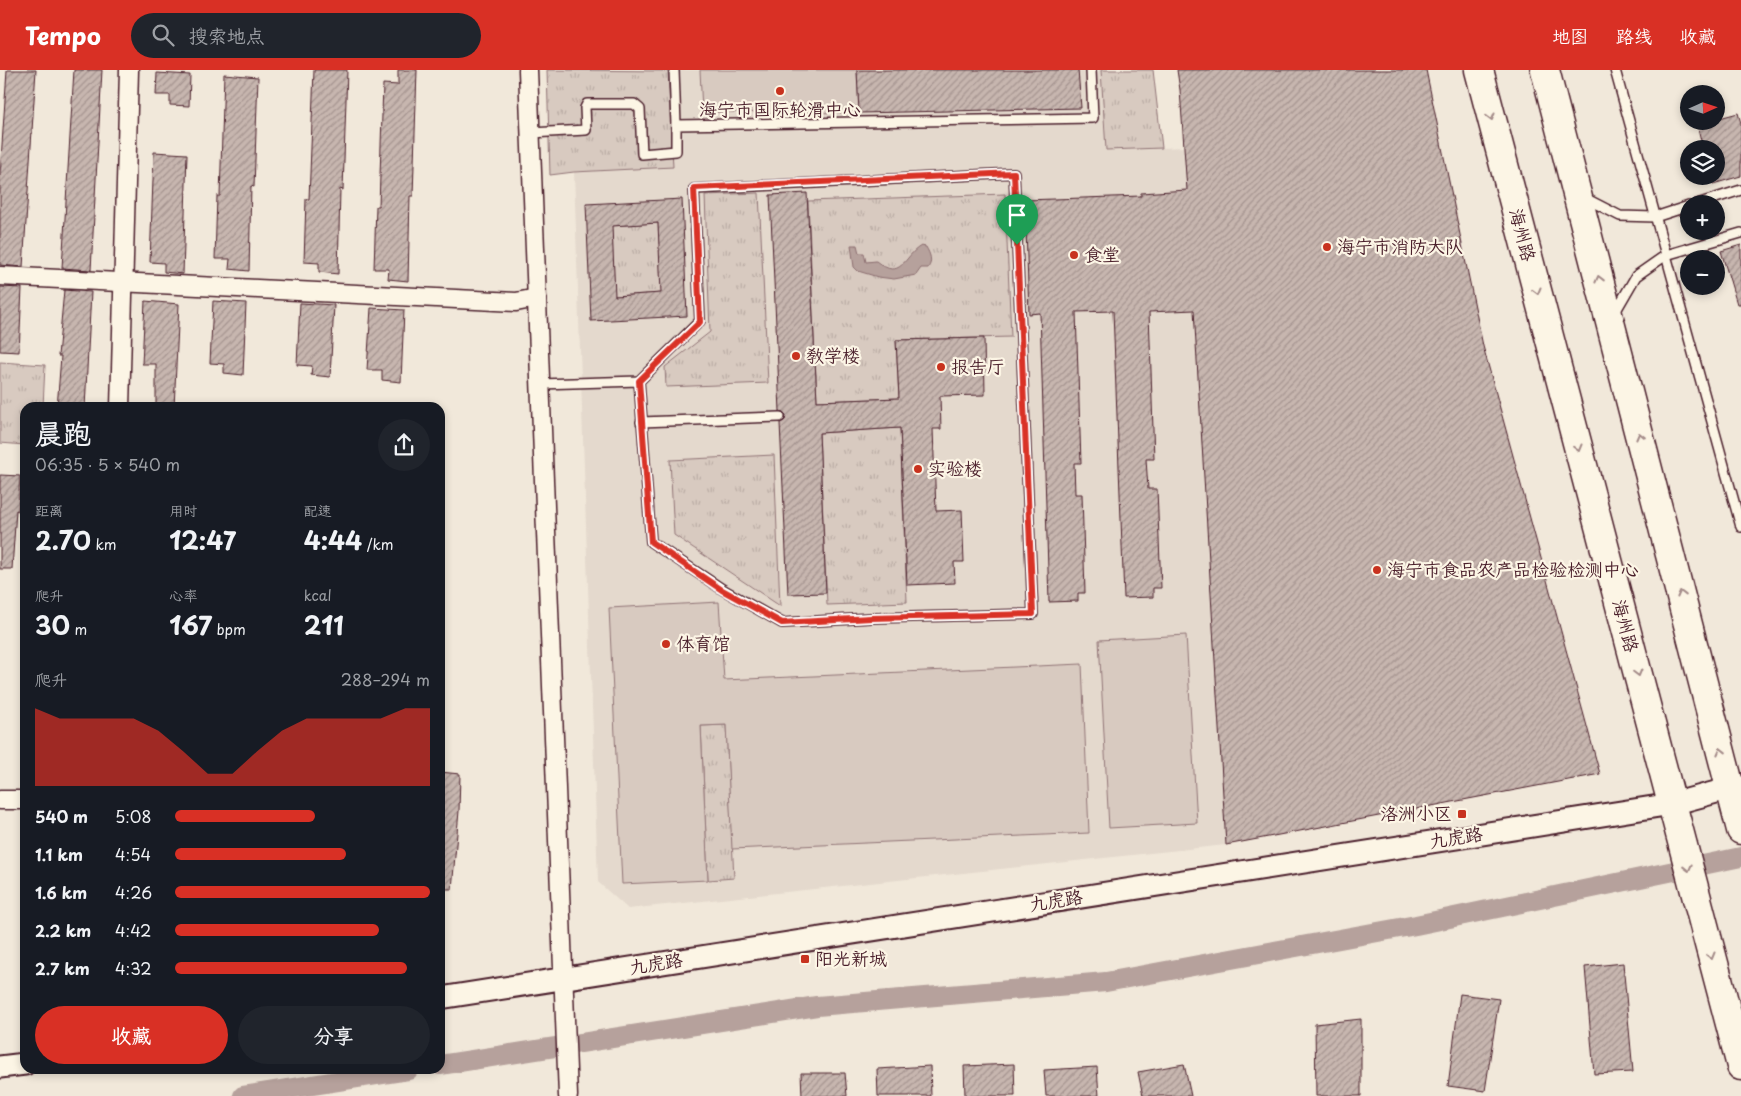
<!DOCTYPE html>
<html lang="zh">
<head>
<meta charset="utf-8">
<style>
  :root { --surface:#171b24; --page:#20242c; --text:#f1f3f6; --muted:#9ea1a6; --accent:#d93025 }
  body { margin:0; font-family:"Playpen Sans","LXGW WenKai TC",sans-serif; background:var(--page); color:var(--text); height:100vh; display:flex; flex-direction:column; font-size:19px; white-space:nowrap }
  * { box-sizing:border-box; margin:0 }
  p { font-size:16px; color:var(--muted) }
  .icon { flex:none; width:28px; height:28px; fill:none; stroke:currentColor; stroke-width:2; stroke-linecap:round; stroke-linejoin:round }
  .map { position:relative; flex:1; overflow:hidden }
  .drawer { position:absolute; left:20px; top:332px; width:425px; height:672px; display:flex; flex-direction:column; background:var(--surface); border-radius:15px; box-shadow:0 2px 8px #0003 }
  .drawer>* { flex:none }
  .needle { width:32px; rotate:87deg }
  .controls { position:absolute; left:1680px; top:15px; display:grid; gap:10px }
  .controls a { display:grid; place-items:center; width:45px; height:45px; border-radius:50%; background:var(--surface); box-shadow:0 2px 8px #0003; font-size:25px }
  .pin { position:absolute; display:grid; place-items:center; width:42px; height:42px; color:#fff; margin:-51px -21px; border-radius:50% 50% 50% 0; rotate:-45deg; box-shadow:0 0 5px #0007 }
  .pin .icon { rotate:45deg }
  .round { display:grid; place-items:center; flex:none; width:52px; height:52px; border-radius:26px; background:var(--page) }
  .head { display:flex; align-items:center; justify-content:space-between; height:85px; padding:0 15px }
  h1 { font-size:28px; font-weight:700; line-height:38px }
  .figures { display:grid; grid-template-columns:repeat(3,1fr); gap:8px; height:85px; padding:5px 15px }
  .figures div { display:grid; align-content:center }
  .figures b { font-size:25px; font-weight:700 }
  .figures small { font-size:14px; font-weight:400 }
  .figures p { font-size:14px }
  .chart { height:140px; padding:10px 15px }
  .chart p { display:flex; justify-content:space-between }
  .chart svg { width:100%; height:90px; margin-top:5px; fill:var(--accent); opacity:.7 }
  .cta { display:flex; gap:10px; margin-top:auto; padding:10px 15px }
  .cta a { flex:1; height:58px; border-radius:30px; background:var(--accent); color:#fff; font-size:20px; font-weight:700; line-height:58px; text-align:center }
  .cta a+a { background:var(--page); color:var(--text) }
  ul { padding:0 15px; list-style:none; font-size:16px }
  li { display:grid; grid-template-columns:80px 60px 1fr; align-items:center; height:38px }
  li i { height:12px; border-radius:6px; background:var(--accent) }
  header { display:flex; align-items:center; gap:30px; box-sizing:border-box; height:70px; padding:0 25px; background:var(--accent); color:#fff }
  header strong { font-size:24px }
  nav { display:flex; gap:28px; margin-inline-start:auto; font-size:18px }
  .search { width:350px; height:45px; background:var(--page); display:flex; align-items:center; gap:12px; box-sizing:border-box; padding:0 18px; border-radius:28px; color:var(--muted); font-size:19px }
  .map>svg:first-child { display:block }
  .built { fill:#e4d9cd }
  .grass { fill:url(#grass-tufts); stroke:#917476 }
  .pitch { fill:#d8cac0; stroke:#917476 }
  .water { fill:#b6a19c; stroke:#8b6d6f }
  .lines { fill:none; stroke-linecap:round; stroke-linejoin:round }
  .canal { stroke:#b6a19c; stroke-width:20 }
  .building { fill:url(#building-hatch); stroke:#4a1f2b; fill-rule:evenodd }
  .service-casing { stroke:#4a1f2b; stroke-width:12 }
  .minor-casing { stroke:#4a1f2b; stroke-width:21 }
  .tertiary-casing { stroke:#4a1f2b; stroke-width:25 }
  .primary-casing { stroke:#4a1f2b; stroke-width:31 }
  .service { stroke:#fcf5e5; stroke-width:9 }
  .minor { stroke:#fcf5e5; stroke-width:18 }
  .tertiary { stroke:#fcf5e5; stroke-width:21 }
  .primary { stroke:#fcf5e5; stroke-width:28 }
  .oneway { stroke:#a38a88 }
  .route-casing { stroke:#fff; stroke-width:10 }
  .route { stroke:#d93025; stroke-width:6 }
  .poi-dot { fill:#c8321e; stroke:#fcf5e5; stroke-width:2 }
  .labels { text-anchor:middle; stroke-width:4.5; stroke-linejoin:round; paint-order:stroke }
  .poi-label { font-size:18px; fill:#4a1f2b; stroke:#fcf5e5; text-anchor:start }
  .street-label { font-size:18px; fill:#4a1f2b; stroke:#fcf5e5 }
</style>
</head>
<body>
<header>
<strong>Tempo</strong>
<div class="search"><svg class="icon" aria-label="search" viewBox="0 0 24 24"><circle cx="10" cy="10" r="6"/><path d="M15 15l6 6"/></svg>搜索地点</div>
<nav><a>地图</a><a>路线</a><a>收藏</a></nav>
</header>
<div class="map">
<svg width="1741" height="1026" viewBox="0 0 1741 1026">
  <defs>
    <pattern id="grass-tufts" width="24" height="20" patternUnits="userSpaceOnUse" patternTransform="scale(1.25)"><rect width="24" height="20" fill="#d8cac0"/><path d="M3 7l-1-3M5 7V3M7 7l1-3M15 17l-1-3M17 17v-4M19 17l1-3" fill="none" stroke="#bbada5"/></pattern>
    <pattern id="building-hatch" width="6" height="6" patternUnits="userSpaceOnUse" patternTransform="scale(1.25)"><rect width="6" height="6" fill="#c7b6af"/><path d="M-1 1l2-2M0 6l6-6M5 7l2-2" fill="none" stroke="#a4938f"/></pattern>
  </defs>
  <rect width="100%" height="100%" fill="#f1e8da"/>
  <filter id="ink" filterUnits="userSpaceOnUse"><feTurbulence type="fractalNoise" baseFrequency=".02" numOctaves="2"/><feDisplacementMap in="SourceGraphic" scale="10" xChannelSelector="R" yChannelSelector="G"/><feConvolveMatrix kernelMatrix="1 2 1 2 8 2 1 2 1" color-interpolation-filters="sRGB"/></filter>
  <g filter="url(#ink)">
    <polygon class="built" points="547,0 1153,0 1162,78 1185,77 1226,775 628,839 598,812 574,102 550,105"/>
    <g class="grass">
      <polygon points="547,0 668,1 673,97 574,102 550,105"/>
      <polygon points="1101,0 1153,0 1162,78 1106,80"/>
      <polygon points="759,123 768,313 666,317 665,297 710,262 705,125"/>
      <polygon points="1005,124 1011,267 896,270 899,328 817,331 808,131"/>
      <polygon points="658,153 662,223 614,226 610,156"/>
      <polygon points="0,292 45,295 43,337 25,338 25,375 0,373"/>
      <polygon points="900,358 907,532 827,535 819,363"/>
      <polygon points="774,385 780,536 674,465 670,390"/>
      <polygon points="726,655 734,808 708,810 701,656"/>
    </g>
    <g class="pitch">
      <polygon points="700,0 857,0 859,43 702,42"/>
      <polygon points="719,532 724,610 1082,594 1089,763 732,779 726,655 701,656 708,810 622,814 609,538"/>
      <polygon points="1186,565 1197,753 1109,758 1099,570"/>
    </g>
    <path class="water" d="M851,175H857L859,183H864L866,192L876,191C902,212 903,186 921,176L926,177C930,184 933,191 928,198H921L916,205L894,209L878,207L858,201L854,197Z"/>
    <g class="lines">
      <g class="canal">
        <polyline points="440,995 817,936 1106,912 1416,855 1741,787"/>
        <polyline points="243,1026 408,1000"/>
      </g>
    </g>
    <g class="building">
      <polygon points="7,0 36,0 23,197 0,195 0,105"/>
      <polygon points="74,0 102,0 91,200 62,198"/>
      <polygon points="314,0 347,0 343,120 340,119 338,204 319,202 319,193 304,192 306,129 309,129"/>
      <polygon points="398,0 417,0 413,126 410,126 408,211 388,209 389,199 374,199 376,136 379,136 383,14 398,15"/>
      <polygon points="857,0 1078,0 1081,38 859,43"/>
      <polygon points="1177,0 1426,0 1483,276 1600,704 1226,775 1194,240 1149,242 1154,389 1146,389 1148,419 1157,419 1161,518 1153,518 1153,527 1124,528 1113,241 1076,242 1081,393 1074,393 1075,424 1082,424 1085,523 1078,523 1078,531 1049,532 1040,243 1029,244 1025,130 1141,126 1141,123 1187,120 1180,20"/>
      <polygon points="157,3 190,5 189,36 170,35 170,25 156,25"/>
      <polygon points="224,4 258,7 254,117 251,116 249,201 229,199 230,189 215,189 217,126 220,126"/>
      <polygon points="1738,43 1741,53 1741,106 1713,114 1711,106 1716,106 1716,79 1703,79 1697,54 1708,51 1716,51 1716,49"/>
      <polygon points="154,82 187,84 183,204 164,202 164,193 150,192"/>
      <polygon points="807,123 817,331 899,328 896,270 984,268 985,325 940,326 941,359 933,359 936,441 962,440 964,492 954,492 955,513 907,515 900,358 819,363 826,523 788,524 780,353 785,350 786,346 783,342 780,341 770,125"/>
      <path d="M682,129L687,246L591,251L586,134ZM658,153L661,223L615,226L612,156Z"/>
      <polygon points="1741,175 1741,234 1737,234 1721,181"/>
      <polygon points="0,217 22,218 19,282 0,281"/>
      <polygon points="64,220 91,222 85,338 57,338 61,286 58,286"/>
      <polygon points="145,231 179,234 174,338 156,338 156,294 142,294"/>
      <polygon points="213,231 246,233 243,305 224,303 224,294 210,293"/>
      <polygon points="300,233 334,235 330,307 311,305 312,296 297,295"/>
      <polygon points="371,238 404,240 401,312 382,310 382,300 367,300"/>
      <polygon points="0,405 20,406 18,441 16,440 12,499 0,499"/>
      <polygon points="440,702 460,704 459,741 452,819 440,819"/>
      <polygon points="1623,893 1633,1002 1594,1004 1585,897"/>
      <polygon points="1460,924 1499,929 1485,1021 1448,1016"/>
      <polygon points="1361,949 1361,1026 1316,1026 1315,954"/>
      <polygon points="1014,994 1015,1026 965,1026 964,996"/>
      <polygon points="1184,994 1191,1026 1143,1026 1138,1002"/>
      <polygon points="930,996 931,1026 878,1026 877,999"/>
      <polygon points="1097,997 1099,1026 1046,1026 1044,1000"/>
      <polygon points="801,1003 845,1003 847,1026 802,1026"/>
    </g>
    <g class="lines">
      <defs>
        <g id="service">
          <polyline points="674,0 676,55"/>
          <polyline points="1615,0 1741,457"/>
          <polyline points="531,63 586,60 585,38 587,34 634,34 640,39 642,84 676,81 676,55 1093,48 1091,0"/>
          <polyline points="1583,127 1620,146 1655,147 1689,136"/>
          <polyline points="1697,134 1741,120"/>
          <polyline points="1614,244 1636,206 1666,185 1741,163"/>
          <polyline points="540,314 639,311 651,472 722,519 782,553 871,548 1033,544 1014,103 694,119 700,251 639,311"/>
          <polyline points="641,352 780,347"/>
        </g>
        <g id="minor">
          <polyline points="528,0 568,1026"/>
          <polyline points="0,206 516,232 537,228"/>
          <polyline points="120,338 129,0"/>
          <polyline points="0,730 25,730"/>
        </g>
        <g id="tertiary">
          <polyline points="440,928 1672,734 1731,718 1741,717"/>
          <polyline points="0,997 25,994"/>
        </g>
        <g id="primary">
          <polyline points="1479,0 1741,996"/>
          <polyline points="1545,0 1741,760"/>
        </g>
      </defs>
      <use href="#service" class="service-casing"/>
      <use href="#minor" class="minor-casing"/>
      <use href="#tertiary" class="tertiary-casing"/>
      <use href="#primary" class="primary-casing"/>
      <use href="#service" class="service"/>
      <use href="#minor" class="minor"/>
      <use href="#tertiary" class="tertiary"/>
      <use href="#primary" class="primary"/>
    </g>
    <defs><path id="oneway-chevron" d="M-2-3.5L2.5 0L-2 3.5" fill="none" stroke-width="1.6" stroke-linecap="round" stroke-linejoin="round" transform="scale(1.25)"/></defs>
    <g class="oneway">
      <use href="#oneway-chevron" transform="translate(1491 47) rotate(75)"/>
      <use href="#oneway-chevron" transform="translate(1599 209) rotate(-104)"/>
      <use href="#oneway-chevron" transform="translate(1537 221) rotate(75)"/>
      <use href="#oneway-chevron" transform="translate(1640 366) rotate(-104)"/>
      <use href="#oneway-chevron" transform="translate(1578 378) rotate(75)"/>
      <use href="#oneway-chevron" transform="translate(1681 524) rotate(-104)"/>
      <use href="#oneway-chevron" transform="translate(1638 603) rotate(75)"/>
      <use href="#oneway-chevron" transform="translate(1721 681) rotate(-104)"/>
      <use href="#oneway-chevron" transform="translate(1688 798) rotate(76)"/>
      <use href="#oneway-chevron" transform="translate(1711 886) rotate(75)"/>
    </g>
  </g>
  <g class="lines" filter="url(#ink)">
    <defs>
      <polygon id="route" points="1014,103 1033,544 871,548 782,553 722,520 651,472 639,311 700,252 694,118"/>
    </defs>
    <use href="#route" class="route-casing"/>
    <use href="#route" class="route"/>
  </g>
  <g class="poi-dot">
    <circle cx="780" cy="21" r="5"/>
    <circle cx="1327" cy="177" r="5"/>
    <circle cx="1074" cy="185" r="5"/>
    <circle cx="796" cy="286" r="5"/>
    <circle cx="941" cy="297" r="5"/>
    <circle cx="918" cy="399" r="5"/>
    <circle cx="1377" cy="500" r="5"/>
    <circle cx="666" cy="574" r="5"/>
    <rect x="1457" y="739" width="10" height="10" rx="2.5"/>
    <rect x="800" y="884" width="10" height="10" rx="2.5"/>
  </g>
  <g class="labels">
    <g class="poi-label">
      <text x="780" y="46" text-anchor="middle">海宁市国际轮滑中心</text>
      <text x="1337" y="183">海宁市消防大队</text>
      <text x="1084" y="191">食堂</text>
      <text x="806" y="292">教学楼</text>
      <text x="951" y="303">报告厅</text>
      <text x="928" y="405">实验楼</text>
      <text x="1387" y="506">海宁市食品农产品检验检测中心</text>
      <text x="676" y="580">体育馆</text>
      <text x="1452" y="750" text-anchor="end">洛洲小区</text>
      <text x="815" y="895">阳光新城</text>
    </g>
    <g class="street-label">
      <text transform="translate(1522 165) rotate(75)" y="6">海州路</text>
      <text transform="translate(1625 556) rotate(75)" y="6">海州路</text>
      <text transform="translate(1456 768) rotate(-9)" y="6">九虎路</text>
      <text transform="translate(1056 831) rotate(-9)" y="6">九虎路</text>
      <text transform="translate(656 894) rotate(-9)" y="6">九虎路</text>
    </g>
  </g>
</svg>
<div class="controls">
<a><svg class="needle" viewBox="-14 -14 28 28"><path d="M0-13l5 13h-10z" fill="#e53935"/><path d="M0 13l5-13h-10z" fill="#9ea1a6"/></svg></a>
<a><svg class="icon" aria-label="layers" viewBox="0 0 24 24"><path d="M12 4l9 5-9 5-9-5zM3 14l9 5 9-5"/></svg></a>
<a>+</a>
<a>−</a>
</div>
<div class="pin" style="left:1017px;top:175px;background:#1e9e55"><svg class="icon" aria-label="arrive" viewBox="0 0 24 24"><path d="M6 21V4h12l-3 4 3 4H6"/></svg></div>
<section class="drawer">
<div class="head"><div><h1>晨跑</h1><p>06:35 · 5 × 540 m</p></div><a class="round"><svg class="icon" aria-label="share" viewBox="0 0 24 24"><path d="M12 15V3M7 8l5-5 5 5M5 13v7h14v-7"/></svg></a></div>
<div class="figures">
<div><p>距离</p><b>2.70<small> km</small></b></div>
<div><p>用时</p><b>12:47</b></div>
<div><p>配速</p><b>4:44<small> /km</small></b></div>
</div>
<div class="figures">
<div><p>爬升</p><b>30<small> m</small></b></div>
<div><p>心率</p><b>167<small> bpm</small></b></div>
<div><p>kcal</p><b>211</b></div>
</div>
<div class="chart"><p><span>爬升</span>288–294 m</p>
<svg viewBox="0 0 160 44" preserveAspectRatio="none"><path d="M0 44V6L10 11L20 11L30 11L40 11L50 17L60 27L70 38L80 38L90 27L100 17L110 11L120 11L130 11L140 11L150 6L160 6V44z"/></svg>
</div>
<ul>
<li><b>540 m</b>5:08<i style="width:55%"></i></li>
<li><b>1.1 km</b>4:54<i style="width:67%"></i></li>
<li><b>1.6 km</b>4:26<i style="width:100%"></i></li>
<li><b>2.2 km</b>4:42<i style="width:80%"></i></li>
<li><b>2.7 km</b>4:32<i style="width:91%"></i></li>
</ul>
<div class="cta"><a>收藏</a><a>分享</a></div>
</section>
</div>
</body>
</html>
